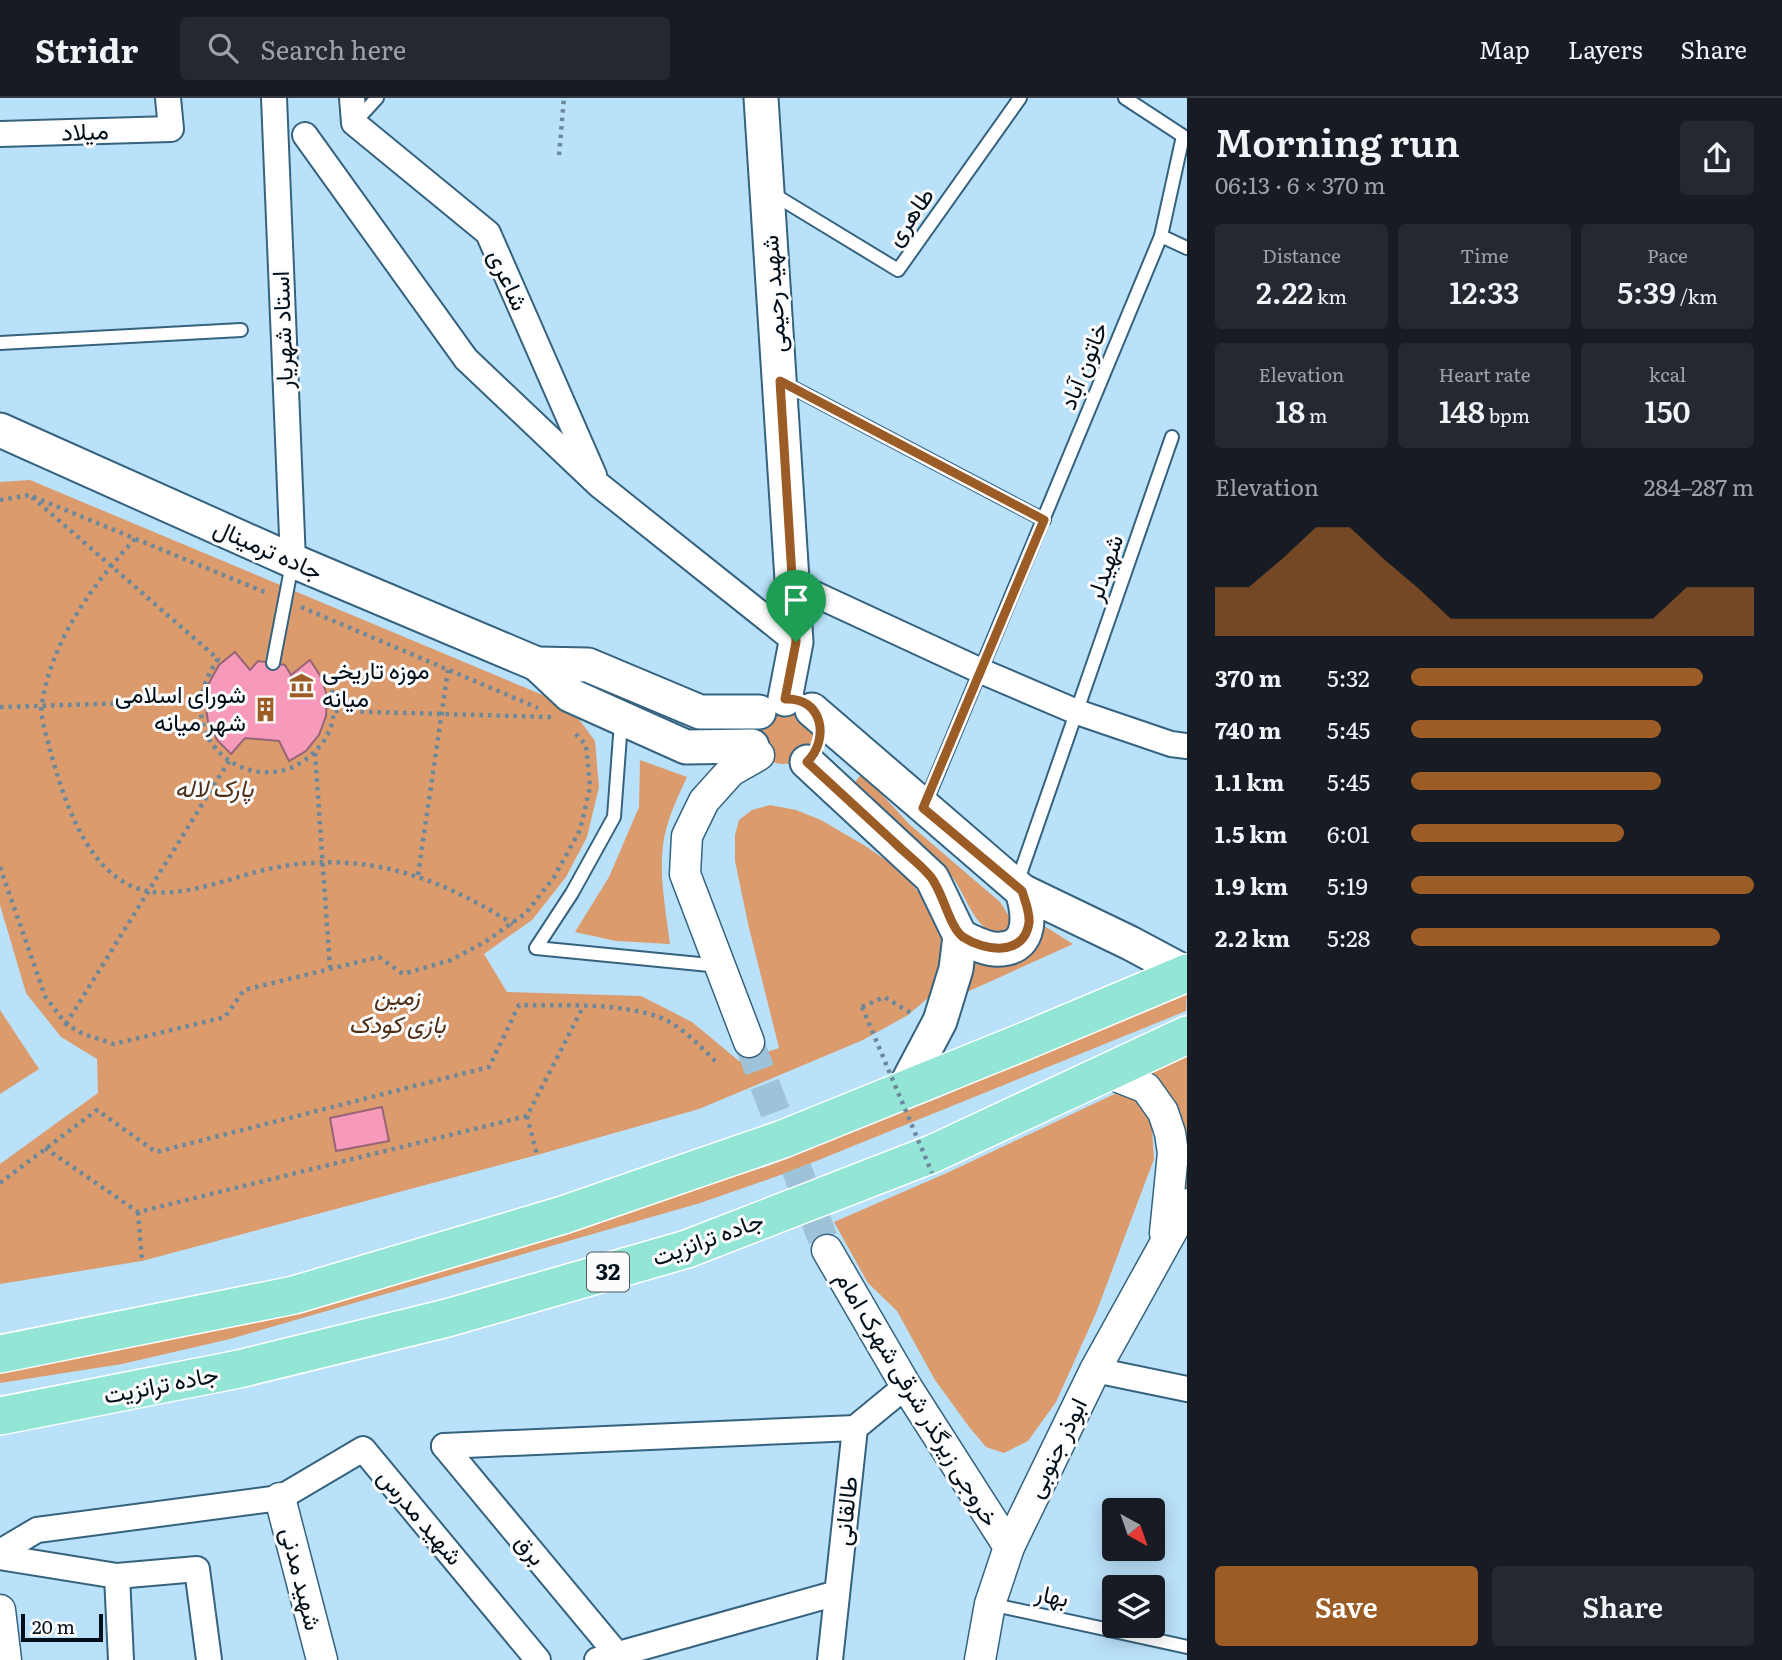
<!DOCTYPE html>
<html lang="en">
<head>
<meta charset="utf-8">
<style>
  :root { --surface:#171b24; --page:#242831; --text:#f1f3f6; --muted:#9ea1a6; --line:#363941; --accent:#9c5c26 }
  body { margin:0; font-family:Literata,Vazirmatn,serif; background:var(--page); color:var(--text); height:100vh; display:flex; flex-direction:column; font-size:26px; white-space:nowrap }
  * { box-sizing:border-box; margin:0 }
  p { font-size:23px; color:var(--muted) }
  .icon { flex:none; width:38px; height:38px; fill:none; stroke:currentColor; stroke-width:2; stroke-linecap:round; stroke-linejoin:round }
  .map { position:relative; flex:1; overflow:hidden }
  .drawer { display:flex; flex-direction:column; background:var(--surface); width:595px }
  .drawer>* { flex:none }
  .needle { width:46px; rotate:140deg }
  .tools { position:absolute; left:1102px; top:1400px; display:grid; gap:14px }
  .tools a { display:grid; place-items:center; width:63px; height:63px; border-radius:7px; background:var(--surface); box-shadow:0 4px 18px #0003; font-size:35px }
  .scale { position:absolute; left:21px; bottom:18px; width:82px; box-sizing:border-box; padding-left:7px; border:4px solid #000f1a; border-top:0; font-size:19px; line-height:24px; white-space:nowrap; color:#000f1a; -webkit-text-stroke:5px #fcfcfc; paint-order:stroke }
  .pin { position:absolute; display:grid; place-items:center; width:60px; height:60px; color:#fff; margin:-72px -30px; border-radius:50% 50% 50% 0; rotate:-45deg; box-shadow:0 0 7px #0007 }
  .pin .icon { rotate:45deg }
  .round { display:grid; place-items:center; flex:none; width:74px; height:74px; border-radius:7px; background:var(--page) }
  .summary { display:flex; align-items:center; justify-content:space-between; height:119px; padding:0 28px }
  h1 { font-size:38px; font-weight:600; line-height:52px }
  .figures { display:grid; grid-template-columns:repeat(3,1fr); gap:10px; height:119px; padding:7px 28px }
  .figures div { display:grid; align-content:center; border-radius:7px; background:var(--page); text-align:center }
  .figures b { font-size:30px; font-weight:600 }
  .figures small { font-size:19px; font-weight:400 }
  .figures p { font-size:19px }
  .chart { height:196px; padding:14px 28px }
  .chart p { display:flex; justify-content:space-between }
  .chart svg { width:100%; height:126px; margin-top:7px; fill:var(--accent); opacity:.7 }
  .primary-button { display:flex; gap:14px; margin-top:auto; padding:14px 28px }
  .primary-button a { flex:1; height:80px; border-radius:7px; background:var(--accent); color:#fff; font-size:28px; font-weight:600; line-height:80px; text-align:center }
  .primary-button a+a { background:var(--page); color:var(--text) }
  ul { padding:0 28px; list-style:none; font-size:23px }
  li { display:grid; grid-template-columns:112px 84px 1fr; align-items:center; height:52px }
  li i { height:18px; border-radius:9px; background:var(--accent) }
  header { display:flex; align-items:center; gap:42px; box-sizing:border-box; height:98px; padding:0 35px; background:var(--surface); border-bottom:2px solid var(--line) }
  header strong { font-size:33px }
  nav { display:flex; gap:38px; margin-inline-start:auto; font-size:24px }
  .search { width:490px; height:63px; background:var(--page); display:flex; align-items:center; gap:18px; box-sizing:border-box; padding:0 24px; border-radius:7px; color:var(--muted); font-size:26px }
  main { display:flex; flex:1; min-height:0 }
  .map>svg:first-child { display:block }
  .green { fill:#dc9b6c }
  .building { fill:#f799bb; stroke:#966576; stroke-width:2 }
  .lines { fill:none; stroke-linecap:round; stroke-linejoin:round }
  .tertiary-tunnel { stroke:#9ec2d8; stroke-width:30; stroke-dasharray:30 15; stroke-linecap:butt }
  .service-casing { stroke:#35637f; stroke-width:16 }
  .minor-casing { stroke:#35637f; stroke-width:28 }
  .tertiary-casing { stroke:#35637f; stroke-width:33 }
  .secondary-casing { stroke:#35637f; stroke-width:37 }
  .primary-casing { stroke:#fff; stroke-width:40 }
  .path { stroke:#6c899c; stroke-width:4.5; stroke-dasharray:3.5 5; stroke-linecap:butt }
  .service { stroke:#fff; stroke-width:12 }
  .minor { stroke:#fff; stroke-width:24 }
  .tertiary { stroke:#fff; stroke-width:30 }
  .secondary { stroke:#fff; stroke-width:33 }
  .primary { stroke:#93e6d5; stroke-width:37 }
  .path-bridge { stroke:#6c899c; stroke-width:4.5; stroke-dasharray:3.5 5; stroke-linecap:butt }
  .route-casing { stroke:#fff; stroke-width:14 }
  .route { stroke:#9c5c26; stroke-width:9 }
  .labels { text-anchor:middle; stroke-width:6; stroke-linejoin:round; paint-order:stroke }
  .shield { fill:#fcfcfc; stroke:#4c565e; stroke-width:2 }
  .shield-label { font-size:23px; font-weight:bold; fill:#000f1a }
  .street-label { font-size:24px; fill:#000f1a; stroke:#fcfcfc }
  .poi-label { font-size:24px; fill:#000f1a; stroke:#fcfcfc; text-anchor:start }
  .park-label { font-size:24px; font-style:italic; fill:#4f2f17; stroke:#fcfcfc }
</style>
</head>
<body>
<header>
<strong>Stridr</strong>
<div class="search"><svg class="icon" aria-label="search" viewBox="0 0 24 24"><circle cx="10" cy="10" r="6"/><path d="M15 15l6 6"/></svg>Search here</div>
<nav><a>Map</a><a>Layers</a><a>Share</a></nav>
</header>
<main>
<div class="map">
<svg width="1187" height="1562" viewBox="0 0 1187 1562">
  <rect width="100%" height="100%" fill="#bae1fa"/>
  <g class="green">
    <polygon points="30,382 569,608 595,643 599,689 587,739 566,779 532,822 484,856 507,894 641,898 692,924 739,963 779,950 749,830 735,763 735,737 739,722 752,712 770,707 796,712 821,722 867,749 901,773 925,802 944,842 941,876 928,900 908,917 863,942 699,1011 537,1057 142,1163 0,1186 0,1066 98,995 97,961 61,939 26,895 0,807 0,384"/>
    <path d="M799,611C803,618 812,627 814,635C820,657 783,676 768,660C764,657 762,649 761,645C753,628 760,625 771,612Z"/>
    <path d="M640,662L687,679C677,700 666,724 663,747C659,780 666,813 670,846L616,843L575,834L609,779L639,709Z"/>
    <path d="M862,675L909,726L1000,804L1012,823V838C1003,836 992,836 986,831C969,816 964,793 950,776C922,743 886,716 853,687Z"/>
    <polygon points="1041,826 1073,846 967,894 969,861"/>
    <polygon points="1187,892 1186,913 789,1074 700,1105 230,1241 122,1266 0,1285 0,1270 535,1139 768,1068 941,999"/>
    <polygon points="0,912 39,971 0,996"/>
    <polygon points="1187,951 1187,1091 1177,1111 1163,990 1145,971"/>
    <polygon points="1123,992 1143,1007 1152,1031 1154,1061 1096,1215 1056,1304 1028,1343 1004,1355 986,1349 970,1330 935,1282 897,1213 868,1185 834,1124 949,1074"/>
  </g>
  <g class="building">
    <polygon points="235,554 250,572 258,563 285,567 291,577 310,562 321,579 327,598 326,618 319,637 306,653 289,663 279,643 245,640 231,656 217,642 208,624 205,604 209,585 219,567"/>
    <polygon points="382,1009 389,1043 336,1053 330,1020"/>
  </g>
  <g class="lines">
    <polyline class="tertiary-tunnel" points="749,944 827,1152"/>
    <defs>
      <g id="service">
        <polyline points="354,25 377,0"/>
        <polyline points="773,96 898,172 1020,0"/>
        <polyline points="1161,138 1187,150"/>
        <polyline points="0,245 241,232"/>
        <polyline points="784,285 1044,422"/>
        <polyline points="273,565 292,466"/>
        <polyline points="621,624 614,719 572,795 536,850 720,868"/>
        <polyline points="925,706 1161,138 1183,38 1125,0"/>
        <polyline points="1017,785 1172,339"/>
        <polyline points="990,1506 1187,1549"/>
      </g>
      <g id="minor">
        <polyline points="274,0 293,463"/>
        <polyline points="352,0 354,25 488,135 594,377"/>
        <polyline points="0,36 171,31 168,0"/>
        <polyline points="305,37 466,261 599,387 796,544"/>
        <polyline points="793,486 981,573 1077,614 1171,646 1187,648"/>
        <polyline points="1095,1272 1187,1291"/>
        <polyline points="444,1348 855,1330"/>
        <polyline points="444,1348 616,1555"/>
        <polyline points="0,1454 37,1432 280,1400 363,1351 538,1562"/>
        <polyline points="0,1459 117,1478 121,1562"/>
        <polyline points="117,1478 197,1471 209,1562"/>
        <polyline points="597,1562 837,1495"/>
        <polyline points="830,1562 855,1330 906,1288"/>
      </g>
      <g id="tertiary">
        <polyline points="749,944 685,776 687,738 704,703 731,673 759,657"/>
        <polyline points="1108,975 1146,990 1163,1014 1170,1035 1173,1055 1165,1135"/>
        <polyline points="827,1152 906,1288 1009,1449"/>
        <polyline points="280,1400 322,1562"/>
        <polyline points="0,1512 6,1562"/>
        <polyline points="980,1562 990,1506 1009,1449 1095,1272 1187,1106"/>
      </g>
      <g id="secondary">
        <polyline points="761,0 796,544 785,601"/>
        <polyline points="0,332 293,463 537,566 570,597 686,649 752,648"/>
        <polyline points="537,566 588,567 700,614 759,614"/>
        <polyline points="812,612 1022,793 1130,845 1186,875"/>
        <polyline points="807,664 932,780 960,838 956,871 940,923 903,993"/>
        <path d="M960,838C972,844 988,853 1002,851C1033,848 1029,815 1022,793"/>
      </g>
      <g id="primary">
        <polyline points="0,1256 294,1197 563,1117 783,1041 1018,946 1187,875"/>
        <polyline points="0,1318 239,1271 447,1220 687,1151 932,1056 1187,937"/>
      </g>
    </defs>
    <use href="#service" class="service-casing"/>
    <use href="#minor" class="minor-casing"/>
    <use href="#tertiary" class="tertiary-casing"/>
    <use href="#secondary" class="secondary-casing"/>
    <use href="#primary" class="primary-casing"/>
    <g class="path">
      <polyline points="559,57 564,0"/>
      <path d="M32,399L218,561C158,648 271,716 323,644C339,622 335,596 325,572"/>
      <polyline points="0,402 29,397 267,495"/>
      <path d="M135,441C93,486 52,542 42,605C39,618 47,638 50,652C64,702 88,781 147,793C178,800 226,782 256,774C353,749 431,774 513,826"/>
      <polyline points="301,509 538,610"/>
      <polyline points="0,609 200,603"/>
      <polyline points="335,613 551,619"/>
      <polyline points="315,655 330,870"/>
      <polyline points="0,769 45,898 66,926 83,936 114,946 225,919 244,892 379,859 403,876 451,862 485,844 526,815 554,779 580,732 590,689 586,647 573,633"/>
      <polyline points="418,777 448,572"/>
      <polyline points="862,909 884,899 911,915"/>
      <polyline points="66,926 229,663"/>
      <polyline points="527,1018 537,1057"/>
      <polyline points="45,1050 138,1114 527,1018 583,909"/>
      <path d="M0,1085L97,1012L156,1054L489,969L519,907C564,908 616,904 659,919C682,928 701,949 718,966"/>
      <polyline points="138,1114 142,1163"/>
    </g>
    <use href="#service" class="service"/>
    <use href="#minor" class="minor"/>
    <use href="#tertiary" class="tertiary"/>
    <use href="#secondary" class="secondary"/>
    <use href="#primary" class="primary"/>
    <polyline class="path-bridge" points="862,909 932,1075"/>
  </g>
  <g class="lines">
    <defs>
      <path id="route" d="M780,283L1044,422L923,710L1022,793C1025,803 1030,814 1029,825C1024,859 984,853 963,839C949,829 943,793 930,778C920,766 906,756 895,745C866,718 836,691 807,664C830,641 823,599 785,601L796,544Z"/>
    </defs>
    <use href="#route" class="route-casing"/>
    <use href="#route" class="route"/>
  </g>
  <defs>
    <symbol id="museum-bare" viewBox="-9 -9 18 18"><path d="M0-6L6-3V-2H-6V-3ZM-5-1h2V3h-2ZM-1-1h2V3h-2ZM3-1h2V3H3ZM-6 4H6V6H-6Z" fill="#9c5c26" stroke="#fcfcfc" stroke-width="2.5" paint-order="stroke"/></symbol>
    <symbol id="building-bare" viewBox="-9 -9 18 18"><path d="M-4-6H4V6H1V3H-1V6H-4ZM-2.5-4.3h1.7v1.8h-1.7ZM.8-4.3h1.7v1.8H.8ZM-2.5-1h1.7V.8h-1.7ZM.8-1h1.7V.8H.8Z" fill="#9c5c26" stroke="#fcfcfc" stroke-width="2.5" paint-order="stroke"/></symbol>
  </defs>
  <g fill-rule="evenodd">
    <use href="#museum-bare" x="284" y="570" width="35" height="35"/>
    <use href="#building-bare" x="248" y="594" width="35" height="35"/>
  </g>
  <g class="labels">
    <rect class="shield" x="587" y="1154.5" width="42" height="39" rx="5"/>
    <g class="shield-label">
      <text x="608" y="1182">32</text>
    </g>
    <g class="street-label">
      <text transform="translate(85 34) rotate(-2)" y="8">ميلاد</text>
      <text transform="translate(910 119) rotate(-55)" y="8">طاهری</text>
      <text transform="translate(508 182) rotate(66)" y="8">شاعری</text>
      <text transform="translate(774 196) rotate(-94)" y="8">شهید رحیمی</text>
      <text transform="translate(283 232) rotate(-92)" y="8">استاد شهریار</text>
      <text transform="translate(1084 268) rotate(-68)" y="8">خاتون آباد</text>
      <text transform="translate(268 452) rotate(24)" y="8">جاده ترمینال</text>
      <text transform="translate(1105 470) rotate(-71)" y="8">شهیدلر</text>
      <text transform="translate(708 1141) rotate(-20)" y="8">جاده ترانزیت</text>
      <text transform="translate(161 1287) rotate(-11)" y="8">جاده ترانزیت</text>
      <text transform="translate(917 1301) rotate(59)" y="8">خروجی زیرگذر شرقی شهرک امام</text>
      <text transform="translate(1057 1350) rotate(-64)" y="8">ابوذر جنوبی</text>
      <text transform="translate(846 1413) rotate(-84)" y="8">طالقانی</text>
      <text transform="translate(420 1419) rotate(50)" y="8">شهید مدرس</text>
      <text transform="translate(530 1452) rotate(50)" y="8">برق</text>
      <text transform="translate(301 1481) rotate(76)" y="8">شهید مدنی</text>
      <text transform="translate(1052 1498) rotate(12)" y="8">بهار</text>
    </g>
    <g class="poi-label">
      <text x="322" y="581">موزه تاریخی<tspan x="322" dy="28">میانه</tspan></text>
      <text x="246" y="605" text-anchor="end">شورای اسلامی<tspan x="246" dy="28">شهر میانه</tspan></text>
    </g>
    <g class="park-label">
      <text x="214" y="699">پارک لاله</text>
      <text x="397" y="907">زمین<tspan x="397" dy="28">بازی کودک</tspan></text>
    </g>
  </g>
</svg>
<div class="tools">
<a><svg class="needle" viewBox="-14 -14 28 28"><path d="M0-13l5 13h-10z" fill="#e53935"/><path d="M0 13l5-13h-10z" fill="#9ea1a6"/></svg></a>
<a><svg class="icon" aria-label="layers" viewBox="0 0 24 24"><path d="M12 4l9 5-9 5-9-5zM3 14l9 5 9-5"/></svg></a>
</div>
<div class="scale">20 m</div>
<div class="pin" style="left:796px;top:544px;background:#1e9e55"><svg class="icon" aria-label="arrive" viewBox="0 0 24 24"><path d="M6 21V4h12l-3 4 3 4H6"/></svg></div>
</div>
<section class="drawer">
<div class="summary"><div><h1>Morning run</h1><p>06:13 · 6 × 370 m</p></div><a class="round"><svg class="icon" aria-label="share" viewBox="0 0 24 24"><path d="M12 15V3M7 8l5-5 5 5M5 13v7h14v-7"/></svg></a></div>
<div class="figures">
<div><p>Distance</p><b>2.22<small> km</small></b></div>
<div><p>Time</p><b>12:33</b></div>
<div><p>Pace</p><b>5:39<small> /km</small></b></div>
</div>
<div class="figures">
<div><p>Elevation</p><b>18<small> m</small></b></div>
<div><p>Heart rate</p><b>148<small> bpm</small></b></div>
<div><p>kcal</p><b>150</b></div>
</div>
<div class="chart"><p><span>Elevation</span>284–287 m</p>
<svg viewBox="0 0 160 44" preserveAspectRatio="none"><path d="M0 44V27L10 27L20 17L30 6L40 6L50 17L60 27L70 38L80 38L90 38L100 38L110 38L120 38L130 38L140 27L150 27L160 27V44z"/></svg>
</div>
<ul>
<li><b>370 m</b>5:32<i style="width:85%"></i></li>
<li><b>740 m</b>5:45<i style="width:73%"></i></li>
<li><b>1.1 km</b>5:45<i style="width:73%"></i></li>
<li><b>1.5 km</b>6:01<i style="width:62%"></i></li>
<li><b>1.9 km</b>5:19<i style="width:100%"></i></li>
<li><b>2.2 km</b>5:28<i style="width:90%"></i></li>
</ul>
<div class="primary-button"><a>Save</a><a>Share</a></div>
</section>
</main>
</body>
</html>
